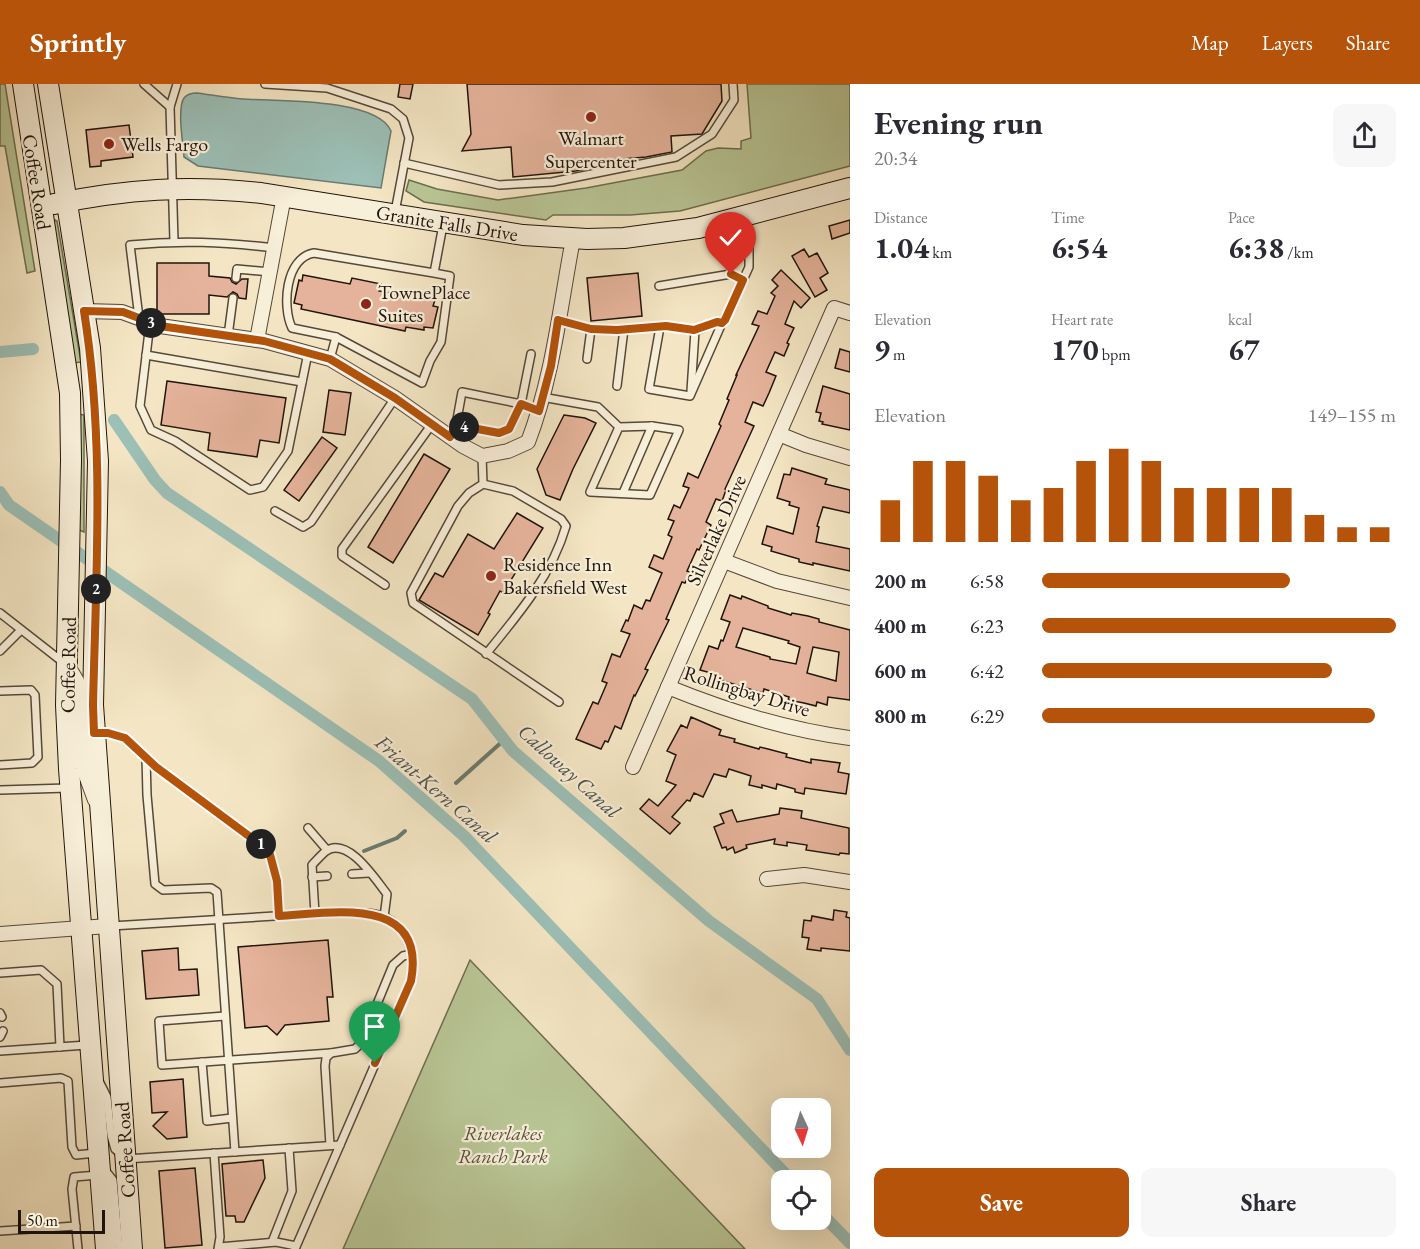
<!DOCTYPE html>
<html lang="en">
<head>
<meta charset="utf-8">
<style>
  :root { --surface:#fff; --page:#f7f7f7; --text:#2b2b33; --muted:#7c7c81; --accent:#b45309 }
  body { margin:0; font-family:"EB Garamond",serif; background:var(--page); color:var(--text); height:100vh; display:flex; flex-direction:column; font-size:22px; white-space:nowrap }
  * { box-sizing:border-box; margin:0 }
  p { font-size:20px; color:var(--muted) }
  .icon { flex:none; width:33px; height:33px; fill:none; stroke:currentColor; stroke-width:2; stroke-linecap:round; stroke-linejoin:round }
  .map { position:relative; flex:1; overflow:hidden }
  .details { display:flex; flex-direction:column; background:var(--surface); width:570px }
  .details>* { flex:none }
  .needle { width:39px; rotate:176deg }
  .fabs { position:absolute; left:771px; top:1014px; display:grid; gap:12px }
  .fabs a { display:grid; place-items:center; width:60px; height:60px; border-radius:12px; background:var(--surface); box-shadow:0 6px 24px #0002; font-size:30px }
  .scale { position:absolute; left:18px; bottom:15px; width:87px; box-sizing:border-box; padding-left:6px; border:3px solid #20140b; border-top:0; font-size:16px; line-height:21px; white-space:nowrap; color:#20140b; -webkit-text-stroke:4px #f8efd9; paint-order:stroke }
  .pin { position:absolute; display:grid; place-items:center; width:51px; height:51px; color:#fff; margin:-62px -26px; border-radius:50% 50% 50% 0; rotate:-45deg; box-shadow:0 0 6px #0007 }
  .pin .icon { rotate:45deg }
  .km { position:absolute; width:30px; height:30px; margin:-15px; border-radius:50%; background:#222; color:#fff; font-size:16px; line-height:30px; text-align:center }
  .round { display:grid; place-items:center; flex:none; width:63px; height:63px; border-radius:12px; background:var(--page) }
  .overview { display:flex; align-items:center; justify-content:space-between; height:102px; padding:0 24px }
  h1 { font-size:33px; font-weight:700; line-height:45px }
  .figures { display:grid; grid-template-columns:repeat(3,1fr); gap:9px; height:102px; padding:6px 24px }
  .figures div { display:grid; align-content:center }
  .figures b { font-size:30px; font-weight:700 }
  .figures small { font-size:16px; font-weight:400 }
  .figures p { font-size:16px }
  .chart { height:168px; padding:12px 24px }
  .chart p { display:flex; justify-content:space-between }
  .chart svg { width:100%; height:108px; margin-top:6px; stroke:var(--accent); stroke-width:6 }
  .primary-button { display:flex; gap:12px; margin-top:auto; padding:12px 24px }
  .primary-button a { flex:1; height:69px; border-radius:12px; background:var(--accent); color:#fff; font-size:24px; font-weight:700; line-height:69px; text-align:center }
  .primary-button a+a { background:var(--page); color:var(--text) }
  ul { padding:0 24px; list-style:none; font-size:20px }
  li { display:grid; grid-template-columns:96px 72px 1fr; align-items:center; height:45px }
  li i { height:15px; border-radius:8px; background:var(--accent) }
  header { display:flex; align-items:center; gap:36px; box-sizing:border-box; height:84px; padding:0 30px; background:var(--accent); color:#fff }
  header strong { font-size:28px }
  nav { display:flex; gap:33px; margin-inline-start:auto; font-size:21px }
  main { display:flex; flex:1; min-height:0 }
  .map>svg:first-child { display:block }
  .green { fill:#b9c696; stroke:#6c6d50; stroke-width:1.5 }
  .water { fill:#9cbfb6; stroke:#6a7b72; stroke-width:1.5 }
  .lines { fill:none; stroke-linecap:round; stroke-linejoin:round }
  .stream { stroke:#6a7b72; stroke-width:4 }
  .canal { stroke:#9cbfb6; stroke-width:12 }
  .building { fill:#e5b39b; stroke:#20140b; stroke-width:1.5; fill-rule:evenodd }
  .lane-casing { stroke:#554839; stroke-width:10 }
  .street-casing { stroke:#554839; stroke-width:16 }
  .secondary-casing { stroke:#20140b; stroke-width:22 }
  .lane { stroke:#f8efd9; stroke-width:7 }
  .street { stroke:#f8efd9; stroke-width:14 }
  .secondary { stroke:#f8efd9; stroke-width:20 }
  .route-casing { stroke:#fff; stroke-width:12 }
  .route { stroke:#b45309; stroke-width:8 }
  .poi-dot { fill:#8f2418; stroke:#f8efd9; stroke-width:2 }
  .labels { text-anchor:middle; stroke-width:4.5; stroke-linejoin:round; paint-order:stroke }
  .poi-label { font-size:20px; fill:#20140b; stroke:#f8efd9; text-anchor:start }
  .street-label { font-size:20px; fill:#20140b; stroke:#f8efd9 }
  .park-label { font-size:20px; font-style:italic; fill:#56523c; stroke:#f8efd9 }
  .water-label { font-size:21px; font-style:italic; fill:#4b5047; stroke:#f8efd9 }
</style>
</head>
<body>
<header>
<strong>Sprintly</strong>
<nav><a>Map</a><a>Layers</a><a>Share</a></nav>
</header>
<main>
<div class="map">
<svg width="850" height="1165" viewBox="0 0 850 1165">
  <rect width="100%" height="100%" fill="#f4e6c4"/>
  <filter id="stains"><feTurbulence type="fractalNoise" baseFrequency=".00333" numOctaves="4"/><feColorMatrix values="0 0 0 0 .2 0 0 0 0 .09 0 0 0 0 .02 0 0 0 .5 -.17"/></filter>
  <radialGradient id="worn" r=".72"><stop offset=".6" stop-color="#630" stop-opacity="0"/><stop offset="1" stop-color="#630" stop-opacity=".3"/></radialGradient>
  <g class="green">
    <polygon points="0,0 5,0 35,187 27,189 5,62 0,62"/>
    <polygon points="747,0 850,0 850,82 680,127 630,131 553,131 546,136 424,118 406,107 409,96 437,105 498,116 586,104 682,86 706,67 718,64 741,65 741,57 751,54"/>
    <polygon points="55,136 57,137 81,278 73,279 52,146"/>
    <polygon points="77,330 84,331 84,448 77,445"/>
    <polygon points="470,876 745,1165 343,1165"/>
  </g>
  <path class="water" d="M197,9C212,11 228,14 243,15C276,17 377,14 391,47L381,104L198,82L184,73C183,60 177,24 184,14C187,10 192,9 197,9Z"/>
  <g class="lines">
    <g class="stream">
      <polyline points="456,699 504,656"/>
      <polyline points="364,767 397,754 405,747"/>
    </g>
    <g class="canal">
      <polyline points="0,268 33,265"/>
      <polyline points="114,336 155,396 167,409 472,615 513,667 709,837 817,915 850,966"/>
      <polyline points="0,408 9,421 379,677 464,752 791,1096"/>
      <polyline points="820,1128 850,1159"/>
    </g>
  </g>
  <g class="building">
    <polygon points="400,0 413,0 410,15 398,13"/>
    <polygon points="467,0 721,0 722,17 702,50 671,52 672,68 646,73 586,78 586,85 576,87 513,93 511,63 462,67 471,50"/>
    <polygon points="129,41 133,73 101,77 101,82 90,83 86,46"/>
    <polygon points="850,136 850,149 832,155 829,142"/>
    <polygon points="804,165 809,173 817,169 828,189 820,194 827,206 815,213 792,172"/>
    <polygon points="157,179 209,179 209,192 230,194 232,198 236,200 242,195 248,195 246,215 239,214 237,210 233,208 227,213 209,211 209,230 157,230"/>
    <polygon points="781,186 810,214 801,224 794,217 785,240 794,244 787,259 789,260 784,272 775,268 766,288 776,292 769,309 763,322 753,318 745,338 754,342 725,405 726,406 722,417 716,415 706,438 711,441 699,466 697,465 687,487 690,488 685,499 682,498 666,535 669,536 645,585 648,586 635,612 634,611 621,645 615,642 608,658 605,657 601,665 576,655 593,618 598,620 607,599 602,597 612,570 620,573 630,550 621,547 626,536 628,537 634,521 642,525 646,516 650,517 662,489 649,483 654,471 663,475 672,453 668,451 674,437 668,435 674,421 680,424 689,404 683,402 688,389 698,394 721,342 719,340 729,316 727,315 737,291 736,291 759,242 752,240 758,227 767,230 775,212 771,209 778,202 772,196"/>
    <polygon points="638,189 642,232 591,237 587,194"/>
    <polygon points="303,191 350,200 352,194 381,200 379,207 435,216 433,222 438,223 433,244 424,243 424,246 406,243 405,247 301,225 302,221 294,219 299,196 302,197"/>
    <polygon points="840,265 850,268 850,288 835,284"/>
    <polygon points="167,297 286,314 279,359 260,356 257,373 208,366 210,349 161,341"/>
    <polygon points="823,302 850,310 850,346 822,340 823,338 819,337 821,329 816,328"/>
    <polygon points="329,306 351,309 345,351 323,348"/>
    <polygon points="564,331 585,334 596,339 573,385 560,416 546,411 537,385"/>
    <polygon points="322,353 337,364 299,417 284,406"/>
    <polygon points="424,370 450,385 393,479 368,463"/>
    <polygon points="792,384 827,395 825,400 850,406 850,429 823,423 817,442 819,443 816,458 850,465 850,487 813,479 813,481 799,478 799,475 771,467 772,463 762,460 767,442 793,450 799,424 789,421 790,418 777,414 784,390 790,391"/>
    <polygon points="517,429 543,444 503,509 500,507 488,529 490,530 478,551 419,516 435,489 443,493 468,450 494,465"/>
    <path d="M730,511L741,515L742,512L768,522V524L791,531L792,529L808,532L819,535V538L850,546V616L828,613L827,621L817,618L816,622L804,619L788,616L789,613L764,605L763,609L736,601L710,592L711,589L700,586L709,562L718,565L721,556L723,557L730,538L721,535ZM743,544L789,557L788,559L800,563L796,580L770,575V573L736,563ZM813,563L839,568L836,597L807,589Z"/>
    <polygon points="691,633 721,646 719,651 735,655 734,658 759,665 760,663 768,665 787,670 786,673 811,679 811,675 840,679 838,688 849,690 846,710 805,704 804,710 795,708 795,705 777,700 776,705 762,701 762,704 749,701 751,692 729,685 726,693 714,690 703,713 694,709 690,717 687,716 672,733 680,739 670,750 640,725 649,715 658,722 676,701 666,697 676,671 667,667 681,641 687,644"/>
    <polygon points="780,724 802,727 801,734 849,744 849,770 840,769 839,771 806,766 807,761 787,758 787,762 774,760 775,755 746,761 747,764 735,769 733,763 727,766 726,763 722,764 714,743 724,739 720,730 732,726 737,738 779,730"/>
    <polygon points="834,826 847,828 846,833 850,834 850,867 821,864 821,867 807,865 809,854 802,853 804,836 811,837 812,832 833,836"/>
    <polygon points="328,856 333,913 327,913 329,937 285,941 277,951 267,942 245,944 238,863"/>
    <polygon points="178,864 179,886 197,885 199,911 146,915 142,867"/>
    <polygon points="183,995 187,1053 167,1055 153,1042 167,1028 152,1029 150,998"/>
    <polygon points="263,1076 265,1094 244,1138 236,1138 235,1132 226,1132 222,1080"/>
    <polygon points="195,1084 202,1161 165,1164 159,1087"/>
  </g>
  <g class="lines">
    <defs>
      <g id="lane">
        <polyline points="144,0 170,23"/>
        <polyline points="265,0 327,4 391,25 403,35 409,54 395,128"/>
        <polyline points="404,79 499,101 552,98 676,73 712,50 734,16 733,0"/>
        <polyline points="174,157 170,23 177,0"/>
        <path d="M434,189L450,192L441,258L430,277L422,299L336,253L292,244C282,223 285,174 314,169L434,189L443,141"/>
        <polyline points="236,194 237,185 270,188"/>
        <polyline points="659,202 731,190 743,196"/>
        <path d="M139,234L130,161C181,156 223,158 274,164"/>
        <polyline points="559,236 591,245 617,246 666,242 695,247 717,238 722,239 725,236 749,183 749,161 741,134"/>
        <polyline points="150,239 140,322 151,346 175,357 250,406 263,403 288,367 308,269"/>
        <polyline points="660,243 649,305 690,312 722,239"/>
        <polyline points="228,252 233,214"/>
        <polyline points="146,271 302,298"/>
        <polyline points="330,275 336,253"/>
        <polyline points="587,275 591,245"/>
        <polyline points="617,302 624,245"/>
        <polyline points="691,307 695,247"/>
        <polyline points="542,313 598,323 619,343 590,408 650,411 679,346 652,342 619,343"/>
        <polyline points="456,341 462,308 521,320 539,327"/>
        <polyline points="450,353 456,341 499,349 509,345 521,320 531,270"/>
        <polyline points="482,372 483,400 469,409 458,422 411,509 413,519 559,618"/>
        <path d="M483,400L513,407L561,435L566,442C552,491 518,531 486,570"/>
        <polyline points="623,409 652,342"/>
        <polyline points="275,427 303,443 311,438 395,314"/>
        <polyline points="385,501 342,472 342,465 432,340"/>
        <polyline points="0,529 64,579"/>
        <polyline points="0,567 21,546"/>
        <polyline points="0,607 31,606 35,611 38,673 32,679 0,681"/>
        <polyline points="96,649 108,649 125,654 156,683 269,767 277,797 279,832"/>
        <polyline points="146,673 147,711 155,800 163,806 211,804 217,808 235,1068"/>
        <polyline points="0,706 68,704"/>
        <polyline points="308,744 327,766"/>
        <polyline points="352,790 369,789"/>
        <polyline points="312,793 327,792"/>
        <path d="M315,830L312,781C316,777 321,771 326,767C348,752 375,795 387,810L384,833"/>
        <path d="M111,842L341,828C356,829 375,827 388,835C411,847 415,874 411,897L295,1165"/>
        <polyline points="0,889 41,886 57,900 60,963"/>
        <polyline points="0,929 2,933"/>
        <polyline points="225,932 159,937 162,981 331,969"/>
        <polyline points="0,953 3,947"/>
        <polyline points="0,967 87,961"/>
        <polyline points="202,978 207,1037 232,1034"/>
        <polyline points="0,999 61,994 68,997 72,1063 76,1071 96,1069"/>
        <polyline points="100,999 107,1013 111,1051 115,1065 126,1075 340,1061"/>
        <polyline points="330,1061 325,982 326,974 331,969 355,965 361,959 393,881 403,872 412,870"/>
        <polyline points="214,1069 220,1153 218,1165"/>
        <polyline points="105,1086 113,1096 119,1165"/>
        <polyline points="0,1147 76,1142"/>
        <polyline points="272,1158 292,1107 289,1064"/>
        <polyline points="219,1163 276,1158 296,1162"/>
        <polyline points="78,1165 72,1105 74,1093 98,1091"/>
      </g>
      <g id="street">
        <path d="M84,227L122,228L160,242L264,257L330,275L395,314L463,362L482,372L508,367L528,358C553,293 560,223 573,155"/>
        <polyline points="257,256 284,112"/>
        <polyline points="779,350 806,361 850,374"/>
        <polyline points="724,477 777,497 850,514"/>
        <polyline points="68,582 77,597 84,686 95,716"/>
        <path d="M668,603C727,627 787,646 850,654"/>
        <polyline points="633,683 834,224 850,229"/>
        <polyline points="767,795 804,791 850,798"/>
        <polyline points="0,850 108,842"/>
      </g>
      <g id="secondary">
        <polyline points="23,0 70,309 71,376 66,621 69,685 106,1165"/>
        <polyline points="48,0 90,264 98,377 93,621 132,1165"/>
        <path d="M54,120C127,105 187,101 261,109L523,151L587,155L624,154L698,144L850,104"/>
      </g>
    </defs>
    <use href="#lane" class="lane-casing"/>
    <use href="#street" class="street-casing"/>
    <use href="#secondary" class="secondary-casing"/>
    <use href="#lane" class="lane"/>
    <use href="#street" class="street"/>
    <use href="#secondary" class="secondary"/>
  </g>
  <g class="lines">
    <defs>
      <path id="route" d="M375,979L411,897C427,810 332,829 279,832L277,797L269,767L156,683L125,654L108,649H94L93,621C96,490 105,357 84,227L123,228L160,242L264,257L330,275L395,314L450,353L456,341L499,349L509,345L521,320L539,327L551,282L558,236L591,245L617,246L666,242L694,246L717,238L722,239L725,236L743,196L731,190"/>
    </defs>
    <use href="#route" class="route-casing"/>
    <use href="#route" class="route"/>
  </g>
  <g class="poi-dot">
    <circle cx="591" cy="33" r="6"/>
    <circle cx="109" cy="60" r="6"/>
    <circle cx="366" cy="220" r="6"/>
    <circle cx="491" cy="492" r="6"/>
  </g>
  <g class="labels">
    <g class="poi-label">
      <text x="591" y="61" text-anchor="middle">Walmart<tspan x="591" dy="23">Supercenter</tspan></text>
      <text x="121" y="67">Wells Fargo</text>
      <text x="378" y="215">TownePlace<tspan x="378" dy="23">Suites</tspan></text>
      <text x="503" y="487">Residence Inn<tspan x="503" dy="23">Bakersfield West</tspan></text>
    </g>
    <g class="street-label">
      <text transform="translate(37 98) rotate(81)" y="7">Coffee Road</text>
      <text transform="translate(447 139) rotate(9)" y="7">Granite Falls Drive</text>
      <text transform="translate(716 446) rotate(-66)" y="7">Silverlake Drive</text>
      <text transform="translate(68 581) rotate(-89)" y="7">Coffee Road</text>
      <text transform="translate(747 607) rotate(17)" y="7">Rollingbay Drive</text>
      <text transform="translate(125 1066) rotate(-94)" y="7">Coffee Road</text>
    </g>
    <g class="park-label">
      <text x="503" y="1056">Riverlakes<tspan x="503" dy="23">Ranch Park</tspan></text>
    </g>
    <g class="water-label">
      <text transform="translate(569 687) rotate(42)" y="7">Calloway Canal</text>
      <text transform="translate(436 705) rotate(41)" y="7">Friant-Kern Canal</text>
    </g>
  </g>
  <rect width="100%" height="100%" filter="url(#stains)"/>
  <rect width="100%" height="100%" fill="url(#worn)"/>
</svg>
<div class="fabs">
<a><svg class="needle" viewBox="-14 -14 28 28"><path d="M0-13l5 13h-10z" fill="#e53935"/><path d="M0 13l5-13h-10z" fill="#7c7c81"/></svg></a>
<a><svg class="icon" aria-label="locate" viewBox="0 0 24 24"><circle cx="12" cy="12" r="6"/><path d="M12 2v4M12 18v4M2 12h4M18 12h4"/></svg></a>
</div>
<div class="scale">50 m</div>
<div class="pin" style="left:375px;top:979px;background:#1e9e55"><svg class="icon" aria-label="arrive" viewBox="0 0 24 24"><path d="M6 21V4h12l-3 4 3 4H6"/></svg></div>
<div class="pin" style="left:731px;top:190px;background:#d93025"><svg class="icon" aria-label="check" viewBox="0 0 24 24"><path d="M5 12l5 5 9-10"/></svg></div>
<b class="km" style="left:261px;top:760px">1</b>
<b class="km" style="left:96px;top:505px">2</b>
<b class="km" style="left:151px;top:239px">3</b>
<b class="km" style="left:464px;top:343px">4</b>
</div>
<section class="details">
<div class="overview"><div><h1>Evening run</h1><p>20:34</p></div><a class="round"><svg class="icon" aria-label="share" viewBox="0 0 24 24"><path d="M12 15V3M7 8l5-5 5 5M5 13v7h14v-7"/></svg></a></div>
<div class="figures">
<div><p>Distance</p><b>1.04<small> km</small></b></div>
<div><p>Time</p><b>6:54</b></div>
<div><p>Pace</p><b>6:38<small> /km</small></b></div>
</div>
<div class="figures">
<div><p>Elevation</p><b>9<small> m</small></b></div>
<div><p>Heart rate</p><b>170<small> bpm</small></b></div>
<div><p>kcal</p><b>67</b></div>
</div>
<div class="chart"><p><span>Elevation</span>149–155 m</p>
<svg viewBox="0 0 160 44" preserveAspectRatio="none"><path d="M5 44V27M15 44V11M25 44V11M35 44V17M45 44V27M55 44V22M65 44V11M75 44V6M85 44V11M95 44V22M105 44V22M115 44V22M125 44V22M135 44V33M145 44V38M155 44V38"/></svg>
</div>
<ul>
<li><b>200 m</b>6:58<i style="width:70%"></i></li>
<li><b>400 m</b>6:23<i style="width:100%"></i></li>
<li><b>600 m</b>6:42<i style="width:82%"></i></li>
<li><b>800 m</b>6:29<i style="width:94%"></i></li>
</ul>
<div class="primary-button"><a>Save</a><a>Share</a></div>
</section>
</main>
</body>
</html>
